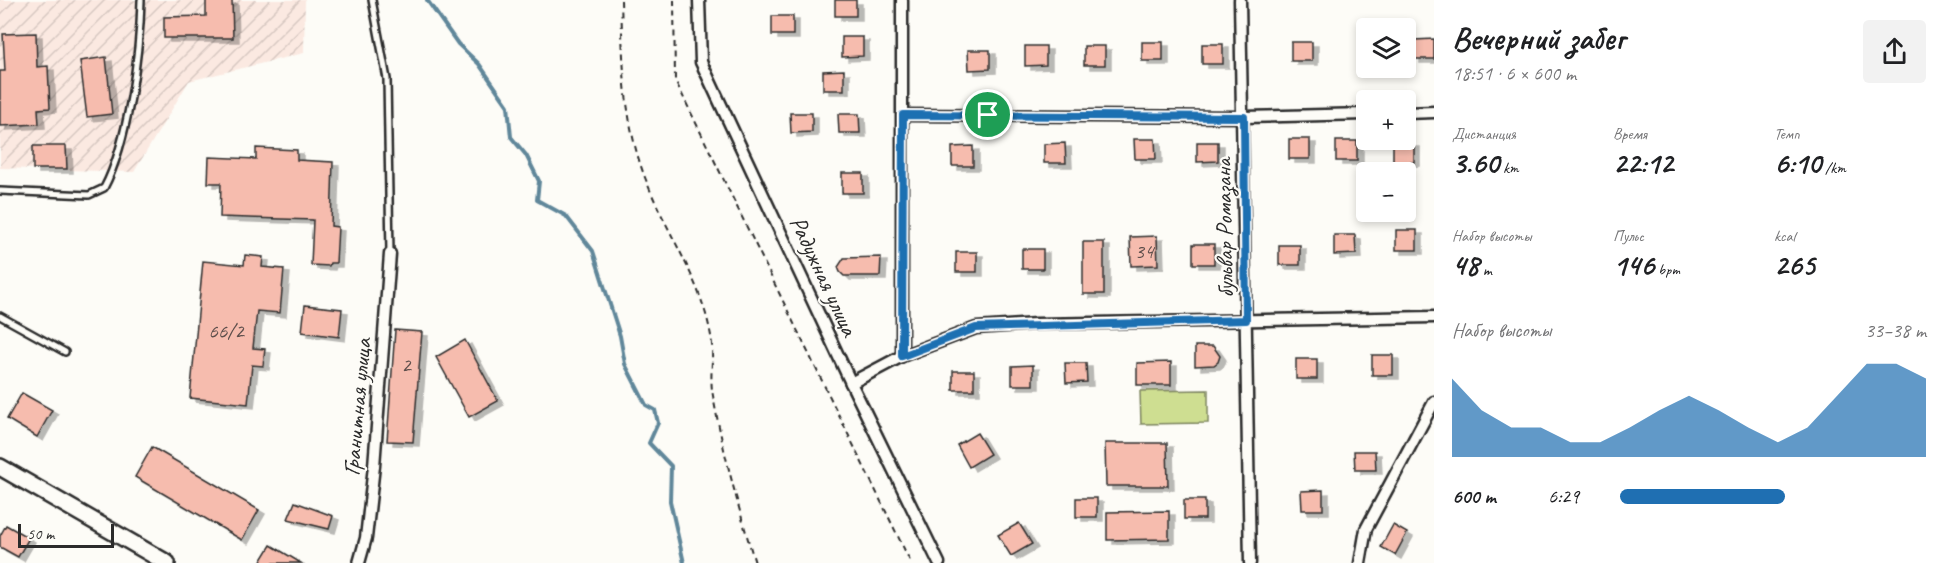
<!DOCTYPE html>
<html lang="ru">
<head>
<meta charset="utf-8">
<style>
  :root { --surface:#fff; --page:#f2f2f2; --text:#202124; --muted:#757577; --accent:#1f6fb2 }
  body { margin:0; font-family:Caveat,sans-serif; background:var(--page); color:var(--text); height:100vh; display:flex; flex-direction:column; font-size:22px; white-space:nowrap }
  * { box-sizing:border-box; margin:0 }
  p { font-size:20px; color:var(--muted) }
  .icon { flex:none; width:33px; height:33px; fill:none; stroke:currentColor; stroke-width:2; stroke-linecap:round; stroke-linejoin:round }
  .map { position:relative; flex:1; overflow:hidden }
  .details { display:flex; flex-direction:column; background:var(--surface); width:510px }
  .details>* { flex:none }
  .fabs { position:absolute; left:1356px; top:18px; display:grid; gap:12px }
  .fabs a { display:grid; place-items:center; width:60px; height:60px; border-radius:6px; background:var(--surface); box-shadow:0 3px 9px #0003; font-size:30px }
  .scale { position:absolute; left:18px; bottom:15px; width:96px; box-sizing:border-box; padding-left:6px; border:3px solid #2b2b2b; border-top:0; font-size:16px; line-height:21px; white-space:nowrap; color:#2b2b2b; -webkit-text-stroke:4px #fdfcf7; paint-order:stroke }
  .pin { position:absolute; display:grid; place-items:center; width:51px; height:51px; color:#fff; margin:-26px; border:3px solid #fff; border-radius:50%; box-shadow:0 2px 6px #0007 }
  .round { display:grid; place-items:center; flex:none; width:63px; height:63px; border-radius:6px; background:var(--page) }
  .overview { display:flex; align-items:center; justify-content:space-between; height:102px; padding:0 18px }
  h1 { font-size:33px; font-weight:700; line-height:45px }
  .figures { display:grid; grid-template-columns:repeat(3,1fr); gap:9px; height:102px; padding:6px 18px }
  .figures div { display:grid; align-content:center }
  .figures b { font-size:30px; font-weight:700 }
  .figures small { font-size:16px; font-weight:400 }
  .figures p { font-size:16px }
  .chart { height:168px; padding:12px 18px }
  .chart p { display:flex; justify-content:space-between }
  .chart svg { width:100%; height:108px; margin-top:6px; fill:var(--accent); opacity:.7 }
  ul { padding:0 18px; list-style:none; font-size:20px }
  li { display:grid; grid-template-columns:96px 72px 1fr; align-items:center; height:45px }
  li i { height:15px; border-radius:8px; background:var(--accent) }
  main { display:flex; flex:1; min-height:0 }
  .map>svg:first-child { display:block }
  .industrial { fill:url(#industrial-furrows) }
  .green { fill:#cede91; stroke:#7c845e; stroke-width:1.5 }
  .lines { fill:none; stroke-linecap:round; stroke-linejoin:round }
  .stream { stroke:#60879a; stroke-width:4 }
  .building { fill:#f6bcae; stroke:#2b2b2b; stroke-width:1.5; filter:url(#shadow) }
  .lane-casing { stroke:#2b2b2b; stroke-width:10 }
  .street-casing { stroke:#2b2b2b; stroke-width:15 }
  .secondary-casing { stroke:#2b2b2b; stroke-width:20 }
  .path { stroke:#2b2b2b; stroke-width:2; stroke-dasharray:6 4.5; stroke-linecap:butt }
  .lane { stroke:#fdfcf7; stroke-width:5 }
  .street { stroke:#fdfcf7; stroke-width:10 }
  .secondary { stroke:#fdfcf7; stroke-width:15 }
  .route-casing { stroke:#fff; stroke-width:12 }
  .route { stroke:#1f6fb2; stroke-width:8 }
  .labels { text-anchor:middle; stroke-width:4.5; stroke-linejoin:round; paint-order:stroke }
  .number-label { font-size:21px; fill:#5e4f4c }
  .street-label { font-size:24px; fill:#2b2b2b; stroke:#fdfcf7 }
</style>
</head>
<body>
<main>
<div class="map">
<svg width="1434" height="563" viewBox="0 0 1434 563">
  <defs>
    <pattern id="industrial-furrows" width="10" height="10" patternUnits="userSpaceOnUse" patternTransform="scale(1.5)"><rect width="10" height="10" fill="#fbe9e1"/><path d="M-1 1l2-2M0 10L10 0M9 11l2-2" fill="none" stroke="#d7c8c1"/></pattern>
    <filter id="shadow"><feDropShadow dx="6" dy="4" stdDeviation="0" flood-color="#0004"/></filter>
  </defs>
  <rect width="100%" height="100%" fill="#fdfcf7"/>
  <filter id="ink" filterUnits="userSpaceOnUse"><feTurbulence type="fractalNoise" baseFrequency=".0167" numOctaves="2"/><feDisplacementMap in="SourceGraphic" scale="12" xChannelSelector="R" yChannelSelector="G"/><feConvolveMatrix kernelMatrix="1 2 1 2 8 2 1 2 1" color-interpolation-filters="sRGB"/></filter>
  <g filter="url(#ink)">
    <polygon class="industrial" points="0,0 305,0 304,53 189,81 134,172 0,168"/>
    <polygon class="green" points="1208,390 1208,423 1141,424 1140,391"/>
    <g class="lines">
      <polyline class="stream" points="427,0 458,44 479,64 508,106 511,137 526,155 539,181 537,200 566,216 593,251 620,336 625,364 646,405 655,410 658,423 649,443 671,466 670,501 684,563"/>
    </g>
    <g class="building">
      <polygon points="206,0 232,0 233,38 164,38 164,17 206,16"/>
      <rect x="835" y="0" width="21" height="16"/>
      <rect x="772" y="16" width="21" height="19"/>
      <polygon points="36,33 37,67 48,66 50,108 38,109 39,124 0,126 0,71 5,71 3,34"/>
      <polygon points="842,37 863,37 863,56 842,57"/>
      <polygon points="1434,39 1434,59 1414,59 1414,40"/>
      <rect x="1142" y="42" width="21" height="19"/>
      <rect x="1291" y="42" width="21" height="19"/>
      <rect x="1202" y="44" width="21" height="20"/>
      <polygon points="1025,46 1046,46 1046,65 1025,66"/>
      <rect x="1084" y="46" width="21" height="19"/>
      <polygon points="968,50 990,50 990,69 969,70"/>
      <polygon points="106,57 112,114 87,117 80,61"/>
      <polygon points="844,70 844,90 823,90 823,71"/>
      <polygon points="790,113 812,113 812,132 791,133"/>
      <polygon points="838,114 859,114 860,133 839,133"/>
      <polygon points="1134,139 1155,139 1156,159 1135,159"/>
      <rect x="1289" y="139" width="21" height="20"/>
      <rect x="1336" y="141" width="21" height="20"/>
      <polygon points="1197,142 1218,142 1218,161 1197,162"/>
      <polygon points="1065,143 1066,163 1044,163 1044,144"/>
      <polygon points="1393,143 1414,143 1414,162 1393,163"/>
      <polygon points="33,146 66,146 67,169 33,169"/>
      <polygon points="973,146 973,166 952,166 952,147"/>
      <polygon points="256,148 297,150 297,160 333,162 331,226 338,227 336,263 330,263 329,266 311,265 313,220 220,217 221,183 208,183 209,157 256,159"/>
      <rect x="842" y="173" width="21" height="20"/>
      <rect x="1396" y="230" width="21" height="20"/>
      <polygon points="1334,235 1355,235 1356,254 1334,255"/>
      <polygon points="1157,236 1158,265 1131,266 1130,237"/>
      <rect x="1083" y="242" width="21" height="52"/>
      <rect x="1193" y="244" width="21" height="20"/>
      <rect x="1279" y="245" width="21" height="20"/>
      <rect x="1022" y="249" width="21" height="20"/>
      <rect x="956" y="252" width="21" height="20"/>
      <polygon points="245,255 263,257 262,267 284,269 280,313 257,311 253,348 265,349 263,366 252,365 248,404 190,398 203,261 244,265"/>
      <polygon points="881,257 880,276 844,276 840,272 838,267 844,258"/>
      <polygon points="305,305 342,309 339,337 302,332"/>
      <polygon points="395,330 422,332 413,442 387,441"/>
      <polygon points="465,340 498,401 469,417 436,357"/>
      <polygon points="1195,346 1213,346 1220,356 1218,362 1214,365 1195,366"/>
      <rect x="1372" y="355" width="21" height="20"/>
      <rect x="1296" y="359" width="21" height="20"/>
      <polygon points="1171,362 1171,385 1137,385 1137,363"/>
      <polygon points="1065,363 1086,363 1087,382 1066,383"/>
      <polygon points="1033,365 1033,385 1012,385 1012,366"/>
      <rect x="953" y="371" width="21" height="19"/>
      <polygon points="22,393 52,410 37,437 7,419"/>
      <polygon points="977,433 990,454 969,467 957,445"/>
      <polygon points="1105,443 1167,443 1168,486 1106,486"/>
      <polygon points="152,447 259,510 242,540 135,477"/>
      <polygon points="1354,451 1375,451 1376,470 1355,470"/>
      <polygon points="1323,490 1323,510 1302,510 1301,491"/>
      <rect x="1076" y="498" width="21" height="19"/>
      <rect x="1184" y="500" width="21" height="19"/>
      <polygon points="295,502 333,516 329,529 288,519"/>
      <polygon points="1169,511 1169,539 1107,540 1107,512"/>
      <polygon points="1019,523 1032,544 1011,556 998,535"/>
      <polygon points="6,525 29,538 18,557 0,547 0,536"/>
      <polygon points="1393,525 1407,533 1395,555 1381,547"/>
      <polygon points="271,545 301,563 260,563"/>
    </g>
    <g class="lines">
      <defs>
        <g id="lane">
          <polyline points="372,0 387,79 390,254"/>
          <path d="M0,191L89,195L104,188C128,143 140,52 141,0"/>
          <polyline points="0,316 65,352"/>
        </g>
        <g id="street">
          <polyline points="699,0 701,62 851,383 939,563"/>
          <polyline points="1240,0 1250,563"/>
          <polyline points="1406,113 1434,112"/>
          <polyline points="903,115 1244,117 1366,114"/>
          <polyline points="902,356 902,0"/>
          <polyline points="851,383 902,356 976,328 1036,324 1434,317"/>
          <polyline points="359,563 366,538 374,466 390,254"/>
          <polyline points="1360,563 1366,529 1434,402"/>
        </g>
        <polyline id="secondary" points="0,467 167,563"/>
      </defs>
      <use href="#lane" class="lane-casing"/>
      <use href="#street" class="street-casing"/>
      <use href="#secondary" class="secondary-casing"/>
      <g class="path">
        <path d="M621,0C623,61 623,122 646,180C666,232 701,279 711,336C714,353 710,372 712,390C722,449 738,506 755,563"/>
        <polyline points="674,0 675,80 911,563"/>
      </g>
      <use href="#lane" class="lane"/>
      <use href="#street" class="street"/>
      <use href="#secondary" class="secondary"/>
    </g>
  </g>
  <g class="lines" filter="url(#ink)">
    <defs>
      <polygon id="route" points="903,115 1244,117 1246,320 976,328 902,356"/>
    </defs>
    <use href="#route" class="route-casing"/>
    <use href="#route" class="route"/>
  </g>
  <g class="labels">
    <g class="number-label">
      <text x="1144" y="258">34</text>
      <text x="226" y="338">66/2</text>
      <text x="406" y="372">2</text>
    </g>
    <g class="street-label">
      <text transform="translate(1224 228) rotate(-91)" y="8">бульвар Ромазана</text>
      <text transform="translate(824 276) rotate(65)" y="8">Радужная улица</text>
      <text transform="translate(357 407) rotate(-85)" y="8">Гранитная улица</text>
    </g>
  </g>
</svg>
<div class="fabs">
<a><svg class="icon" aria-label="layers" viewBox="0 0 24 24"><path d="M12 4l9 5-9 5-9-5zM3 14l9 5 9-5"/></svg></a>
<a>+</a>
<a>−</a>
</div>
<div class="scale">50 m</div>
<div class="pin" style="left:988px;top:115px;background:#1e9e55"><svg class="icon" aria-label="arrive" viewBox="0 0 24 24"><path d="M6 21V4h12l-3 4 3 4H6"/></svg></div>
</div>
<section class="details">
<div class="overview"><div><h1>Вечерний забег</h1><p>18:51 · 6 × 600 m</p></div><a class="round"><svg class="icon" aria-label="share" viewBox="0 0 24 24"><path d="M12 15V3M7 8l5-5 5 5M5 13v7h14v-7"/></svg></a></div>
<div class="figures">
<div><p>Дистанция</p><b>3.60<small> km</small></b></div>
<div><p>Время</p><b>22:12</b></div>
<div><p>Темп</p><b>6:10<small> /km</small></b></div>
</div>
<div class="figures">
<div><p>Набор высоты</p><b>48<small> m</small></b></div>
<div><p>Пульс</p><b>146<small> bpm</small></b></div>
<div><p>kcal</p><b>265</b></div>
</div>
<div class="chart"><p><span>Набор высоты</span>33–38 m</p>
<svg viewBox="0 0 160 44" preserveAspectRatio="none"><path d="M0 44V12L10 25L20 32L30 32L40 38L50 38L60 32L70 25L80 19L90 25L100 32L110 38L120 32L130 19L140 6L150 6L160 12V44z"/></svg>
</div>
<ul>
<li><b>600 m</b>6:29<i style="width:54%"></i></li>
</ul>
</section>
</main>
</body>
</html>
